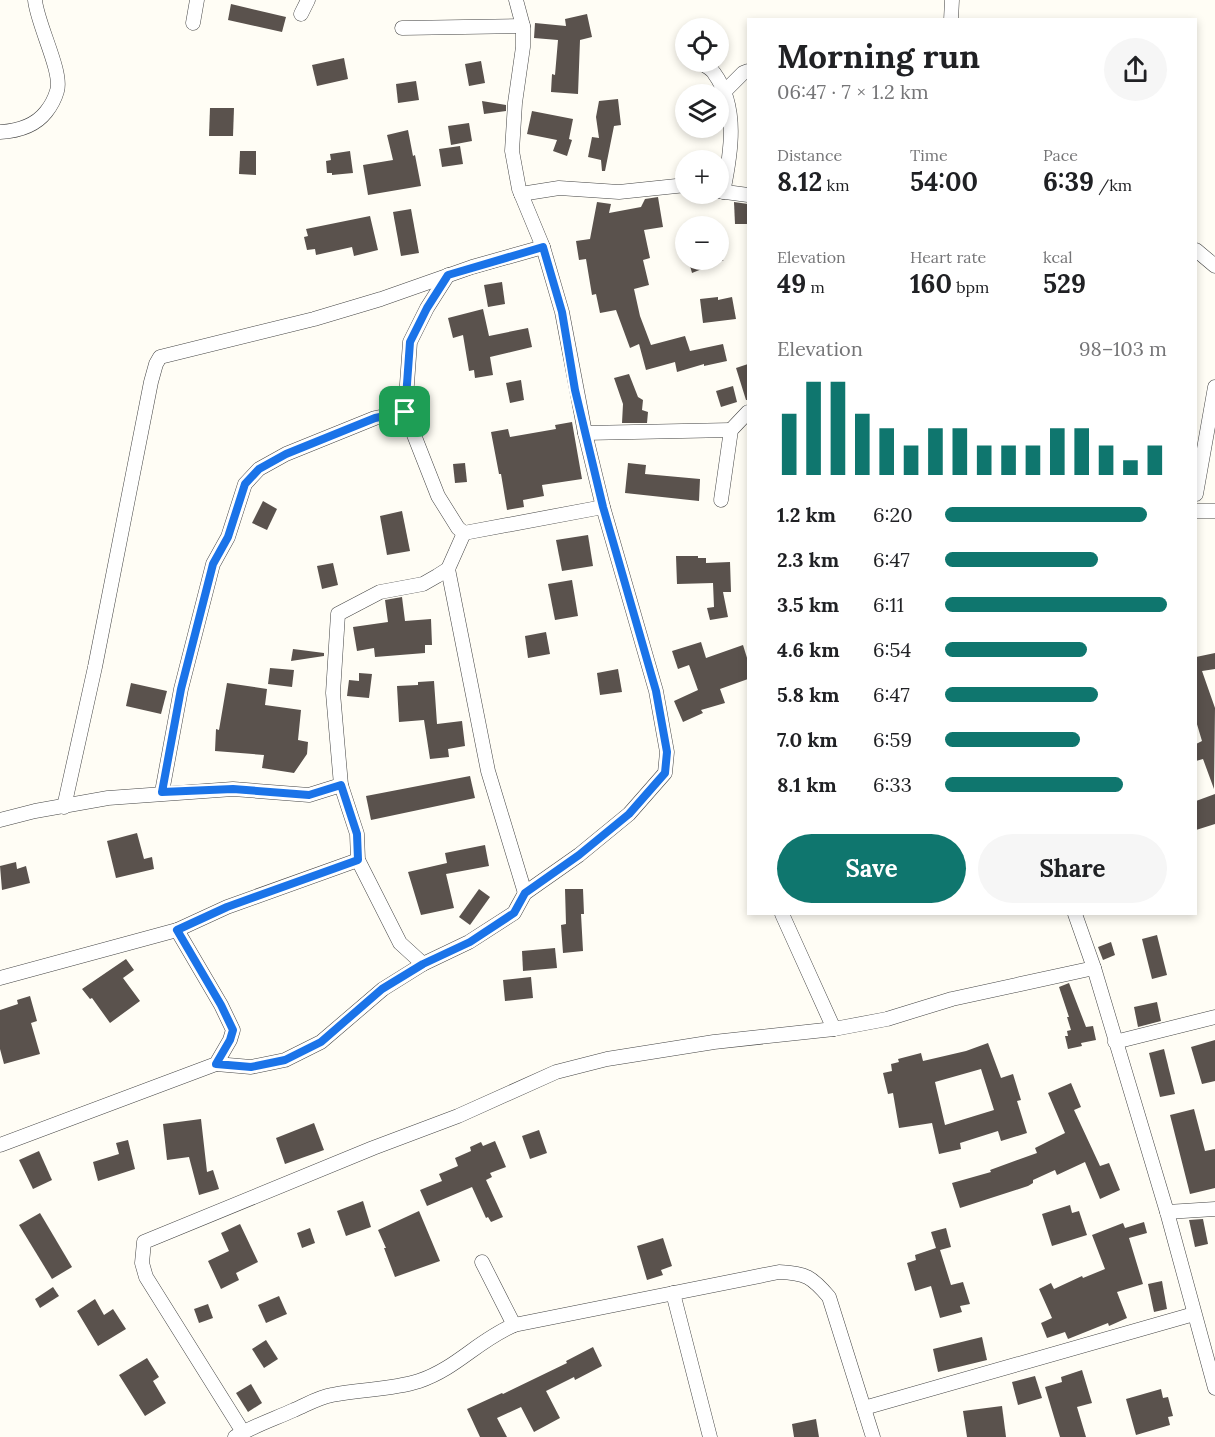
<!DOCTYPE html>
<html lang="en">
<head>
<meta charset="utf-8">
<style>
  :root { --surface:#fff; --page:#f6f6f6; --text:#202124; --muted:#757577; --accent:#0f766e }
  body { margin:0; font-family:Lora,serif; background:var(--page); color:var(--text); height:100vh; display:flex; flex-direction:column; font-size:22px; white-space:nowrap }
  * { box-sizing:border-box; margin:0 }
  p { font-size:20px; color:var(--muted) }
  .icon { flex:none; width:33px; height:33px; fill:none; stroke:currentColor; stroke-width:2; stroke-linecap:round; stroke-linejoin:round }
  .map { position:relative; flex:1; overflow:hidden }
  .panel { position:absolute; left:747px; top:18px; width:450px; height:897px; display:flex; flex-direction:column; background:var(--surface); border-radius:0px; box-shadow:0 3px 9px #0003 }
  .panel>* { flex:none }
  .fabs { position:absolute; left:675px; top:18px; display:grid; gap:12px }
  .fabs a { display:grid; place-items:center; width:54px; height:54px; border-radius:50%; background:var(--surface); box-shadow:0 3px 9px #0003; font-size:30px }
  .pin { position:absolute; display:grid; place-items:center; width:51px; height:51px; color:#fff; margin:-26px; border-radius:12px; box-shadow:0 3px 9px #0006 }
  .round { display:grid; place-items:center; flex:none; width:63px; height:63px; border-radius:32px; background:var(--page) }
  .overview { display:flex; align-items:center; justify-content:space-between; height:102px; padding:0 30px }
  h1 { font-size:33px; font-weight:700; line-height:45px }
  .figures { display:grid; grid-template-columns:repeat(3,1fr); gap:9px; height:102px; padding:6px 30px }
  .figures div { display:grid; align-content:center }
  .figures b { font-size:26px; font-weight:700 }
  .figures small { font-size:16px; font-weight:400 }
  .figures p { font-size:16px }
  .chart { height:168px; padding:12px 30px }
  .chart p { display:flex; justify-content:space-between }
  .chart svg { width:100%; height:108px; margin-top:6px; stroke:var(--accent); stroke-width:6 }
  .cta { display:flex; gap:12px; margin-top:auto; padding:12px 30px }
  .cta a { flex:1; height:69px; border-radius:36px; background:var(--accent); color:#fff; font-size:24px; font-weight:700; line-height:69px; text-align:center }
  .cta a+a { background:var(--page); color:var(--text) }
  ul { padding:0 30px; list-style:none; font-size:20px }
  li { display:grid; grid-template-columns:96px 72px 1fr; align-items:center; height:45px }
  li i { height:15px; border-radius:8px; background:var(--accent) }
  .map>svg:first-child { display:block }
  .building { fill:#5a524d; fill-rule:evenodd }
  .lines { fill:none; stroke-linecap:round; stroke-linejoin:round }
  .minor-casing { stroke:#444; stroke-width:15 }
  .minor { stroke:#fff; stroke-width:14 }
  .route-casing { stroke:#fff; stroke-width:12 }
  .route { stroke:#1a73e8; stroke-width:8 }
</style>
</head>
<body>
<div class="map">
<svg width="1215" height="1437" viewBox="0 0 1215 1437">
  <rect width="100%" height="100%" fill="#fffdf5"/>
  <g class="building">
    <polygon points="231,4 286,17 282,32 228,20"/>
    <polygon points="587,14 592,37 580,40 578,94 551,92 552,74 555,75 558,40 534,38 535,23 566,26 565,19"/>
    <polygon points="344,58 348,79 317,86 312,65"/>
    <polygon points="481,61 485,83 469,86 465,64"/>
    <polygon points="416,81 419,100 398,103 396,84"/>
    <polygon points="618,99 621,125 614,126 605,171 602,171 601,160 588,157 592,137 599,138 596,117 599,101"/>
    <polygon points="482,101 506,105 506,111 484,114"/>
    <polygon points="210,108 234,108 233,136 209,136"/>
    <polygon points="532,111 573,119 569,139 572,140 567,156 553,151 557,140 527,134"/>
    <polygon points="469,123 472,141 451,145 448,126"/>
    <polygon points="408,130 413,156 415,155 421,186 368,195 363,165 393,160 387,135"/>
    <polygon points="460,146 463,164 442,167 439,149"/>
    <polygon points="240,151 256,151 256,175 239,174"/>
    <polygon points="350,151 353,173 332,175 332,173 327,173 326,161 331,160 330,154"/>
    <polygon points="658,197 663,227 644,230 650,258 643,260 649,285 634,289 640,316 651,345 685,336 690,351 723,344 727,361 704,366 704,364 677,372 675,362 646,370 639,344 630,348 616,310 600,313 596,294 592,295 586,259 579,260 576,241 590,239 597,202 611,204 609,213 641,207 645,199"/>
    <polygon points="734,202 748,204 748,224 735,224"/>
    <polygon points="411,209 419,253 401,256 393,212"/>
    <polygon points="370,216 378,250 354,256 352,247 316,255 315,249 307,250 304,237 308,236 306,229"/>
    <polygon points="696,260 724,260 692,273 689,262"/>
    <polygon points="502,282 505,304 488,307 484,285"/>
    <polygon points="718,297 718,300 732,297 736,319 703,323 700,299"/>
    <polygon points="483,309 489,336 528,328 532,347 490,357 493,375 475,378 474,370 469,371 463,335 453,338 448,318"/>
    <polygon points="748,364 748,400 746,400 736,368"/>
    <polygon points="629,374 638,397 643,400 642,410 648,412 647,423 622,423 623,404 614,378"/>
    <polygon points="521,380 524,400 510,403 506,383"/>
    <polygon points="733,386 737,402 721,407 716,391"/>
    <polygon points="572,422 582,479 542,485 544,496 523,500 524,507 507,510 501,474 499,474 491,432 508,429 510,437 556,429 555,425"/>
    <polygon points="465,463 467,482 455,483 453,464"/>
    <polygon points="628,463 646,465 645,474 700,479 699,501 625,493"/>
    <polygon points="263,501 277,509 267,530 252,523"/>
    <polygon points="402,511 410,551 387,555 380,516"/>
    <polygon points="588,535 593,566 562,571 556,540"/>
    <polygon points="676,556 698,556 698,558 706,558 706,563 730,562 731,592 723,592 728,617 710,620 707,608 714,607 713,583 677,584"/>
    <polygon points="333,563 338,585 322,589 317,566"/>
    <polygon points="572,580 578,616 555,620 548,584"/>
    <polygon points="402,597 405,621 431,619 432,645 425,645 425,653 375,657 374,648 357,651 353,627 388,622 385,600"/>
    <polygon points="546,632 550,654 528,658 525,636"/>
    <polygon points="701,642 706,658 743,645 748,661 748,679 720,689 725,703 701,710 703,713 683,722 674,701 698,690 689,665 678,669 672,651"/>
    <polygon points="293,649 324,653 324,656 291,661"/>
    <polygon points="1215,653 1215,669 1202,671 1215,708 1214,789 1203,759 1196,761 1196,744 1202,741 1196,721 1196,657"/>
    <polygon points="270,668 294,670 292,687 268,684"/>
    <polygon points="618,669 622,692 600,695 597,673"/>
    <polygon points="359,673 372,674 369,698 347,696 349,680 359,681"/>
    <polygon points="434,681 437,724 462,721 465,746 448,749 449,757 430,759 424,720 399,722 397,686 418,685 418,682"/>
    <polygon points="131,683 167,691 161,714 126,706"/>
    <polygon points="227,683 267,689 265,705 301,710 298,740 308,742 307,754 294,773 262,768 264,755 215,751 216,729 219,730"/>
    <polygon points="470,776 475,798 371,820 366,796"/>
    <polygon points="1215,794 1215,824 1196,830 1196,801"/>
    <polygon points="137,833 144,859 152,857 154,869 116,878 107,841"/>
    <polygon points="485,845 489,866 446,874 454,908 421,915 408,872 447,863 445,853"/>
    <polygon points="16,862 17,869 26,866 30,883 2,890 0,866"/>
    <polygon points="479,889 490,897 470,925 459,917"/>
    <polygon points="565,889 583,889 584,914 581,914 583,951 563,953 561,925 566,924"/>
    <polygon points="1157,935 1167,975 1152,979 1142,939"/>
    <polygon points="1111,942 1115,955 1103,960 1098,947"/>
    <polygon points="555,948 557,968 523,971 522,951"/>
    <polygon points="126,959 134,970 123,978 140,1001 110,1023 92,998 90,999 82,989"/>
    <polygon points="531,977 533,998 505,1001 503,980"/>
    <polygon points="1069,983 1086,1027 1093,1026 1096,1040 1081,1043 1082,1046 1068,1049 1065,1036 1068,1036 1067,1031 1071,1030 1067,1017 1069,1017 1059,987"/>
    <polygon points="30,996 37,1021 31,1023 40,1054 4,1064 0,1049 0,1010 18,1004 17,1000"/>
    <polygon points="1157,1002 1161,1021 1138,1027 1134,1007"/>
    <polygon points="1215,1040 1215,1081 1202,1084 1191,1047"/>
    <path d="M988,1043L1001,1078L1013,1074L1021,1100L1017,1101L1027,1133L1001,1141L998,1131L960,1143L961,1149L939,1154L932,1123L899,1128L893,1093L888,1094L883,1073L892,1071L891,1064L899,1062L898,1059L921,1053L923,1061L966,1051ZM981,1069L994,1110L945,1125L935,1082Z"/>
    <polygon points="1164,1049 1175,1094 1160,1097 1149,1053"/>
    <polygon points="1071,1083 1081,1107 1074,1110 1100,1166 1109,1163 1120,1190 1100,1199 1085,1162 1057,1175 1055,1170 1033,1180 1033,1183 1028,1186 960,1208 952,1183 991,1172 990,1170 1037,1153 1035,1148 1065,1133 1048,1093"/>
    <polygon points="1194,1109 1205,1151 1215,1149 1215,1188 1190,1194 1170,1115"/>
    <polygon points="201,1119 207,1172 213,1170 219,1189 199,1195 189,1157 167,1160 163,1124"/>
    <polygon points="314,1123 324,1150 285,1164 276,1138"/>
    <polygon points="539,1130 547,1153 530,1159 522,1136"/>
    <polygon points="128,1140 135,1169 98,1181 93,1162 119,1154 116,1143"/>
    <polygon points="495,1141 506,1167 490,1173 492,1177 486,1180 503,1217 491,1222 488,1217 486,1218 472,1187 427,1206 420,1190 442,1181 439,1174 458,1166 455,1158 471,1151 470,1147 481,1142 483,1146"/>
    <polygon points="39,1151 52,1180 33,1189 19,1160"/>
    <polygon points="363,1201 371,1227 346,1236 337,1211"/>
    <polygon points="1070,1205 1072,1213 1079,1211 1087,1235 1052,1246 1042,1214"/>
    <polygon points="419,1211 440,1261 395,1277 384,1248 386,1248 378,1230"/>
    <polygon points="40,1213 72,1267 52,1279 19,1225"/>
    <polygon points="1203,1219 1208,1244 1195,1247 1189,1220"/>
    <polygon points="1144,1222 1147,1233 1129,1238 1143,1284 1117,1292 1127,1318 1109,1326 1108,1323 1068,1339 1065,1332 1047,1338 1041,1323 1052,1318 1039,1289 1051,1283 1054,1289 1082,1276 1083,1278 1105,1269 1092,1235 1123,1223 1125,1228"/>
    <polygon points="240,1224 258,1262 236,1273 239,1280 221,1289 208,1261 229,1251 221,1233"/>
    <polygon points="310,1228 315,1243 302,1248 297,1233"/>
    <polygon points="946,1228 951,1247 940,1250 951,1285 963,1282 970,1304 960,1306 962,1312 940,1318 931,1286 915,1291 907,1263 916,1260 915,1255 936,1248 931,1232"/>
    <polygon points="663,1238 672,1266 661,1270 663,1275 647,1280 637,1246"/>
    <polygon points="1162,1281 1167,1309 1154,1312 1148,1284"/>
    <polygon points="53,1287 59,1296 40,1308 35,1299"/>
    <polygon points="279,1296 287,1314 266,1323 258,1305"/>
    <polygon points="95,1299 104,1315 113,1309 126,1329 98,1346 77,1311"/>
    <polygon points="208,1304 213,1318 199,1323 194,1309"/>
    <polygon points="982,1337 987,1360 938,1372 933,1349"/>
    <polygon points="266,1340 278,1359 264,1368 252,1349"/>
    <polygon points="593,1347 602,1366 575,1380 574,1377 546,1391 560,1418 534,1432 521,1407 497,1418 507,1437 480,1437 467,1409 502,1393 503,1394 567,1363 566,1361"/>
    <polygon points="147,1358 159,1377 153,1381 166,1403 145,1416 119,1375"/>
    <polygon points="1082,1370 1092,1403 1077,1407 1086,1437 1060,1437 1045,1387 1062,1382 1061,1377"/>
    <polygon points="1035,1376 1042,1398 1018,1405 1012,1382"/>
    <polygon points="251,1384 262,1403 248,1412 236,1393"/>
    <polygon points="1161,1389 1163,1398 1168,1397 1173,1416 1168,1417 1170,1425 1136,1435 1126,1399"/>
    <polygon points="1002,1406 1006,1437 967,1437 963,1411"/>
    <polygon points="816,1419 819,1437 794,1437 792,1424"/>
  </g>
  <g class="lines">
    <defs>
      <g id="minor">
        <polyline points="301,14 308,0"/>
        <polyline points="951,20 952,0"/>
        <polyline points="193,23 197,0"/>
        <polyline points="402,28 523,26"/>
        <path d="M699,62C704,65 711,68 714,73C739,107 731,154 723,192"/>
        <polyline points="724,92 743,73 748,71"/>
        <path d="M0,132C18,131 35,126 46,112C50,107 55,98 57,91C63,72 37,24 35,0"/>
        <polyline points="718,191 748,195"/>
        <polyline points="521,194 559,188 619,192 686,185"/>
        <polyline points="1196,250 1215,266"/>
        <polyline points="448,275 427,308 410,342 405,412 438,496 458,528 464,533"/>
        <polyline points="585,433 731,430"/>
        <polyline points="1196,494 1215,387"/>
        <polyline points="721,500 731,430 748,412"/>
        <polyline points="1196,511 1215,511"/>
        <polyline points="464,533 448,569 437,576 423,584 380,592 338,614 333,693 341,785 357,834 358,860 400,943 423,964 469,942 514,913 525,893 579,855 629,814 665,773 667,752 656,691 603,507 585,433 562,312 543,247 519,189 512,151 515,103 523,47 523,26 516,0"/>
        <polyline points="464,533 603,507"/>
        <polyline points="448,569 488,771 525,893"/>
        <polyline points="162,792 181,689 213,564 228,537 245,484 259,469 286,454 375,418 405,412"/>
        <polyline points="64,807 95,667 151,382 156,364 160,357 314,319 381,299 472,267 543,247"/>
        <polyline points="0,820 35,811 108,798 233,789 309,795 341,785"/>
        <polyline points="782,914 834,1029"/>
        <polyline points="1075,914 1094,968 1167,1212 1215,1388"/>
        <polyline points="0,978 177,930 227,907 358,860"/>
        <polyline points="1115,1042 1215,1017"/>
        <polyline points="216,1064 251,1067 285,1060 321,1042 383,989 423,964"/>
        <polyline points="0,1145 216,1064 230,1040 233,1030 221,1005 177,930"/>
        <polyline points="1167,1212 1215,1209"/>
        <polyline points="482,1262 514,1325"/>
        <polyline points="673,1293 710,1437"/>
        <polyline points="864,1408 1194,1314"/>
        <polyline points="243,1432 146,1277 142,1263 144,1242 373,1148 458,1116 556,1072 607,1059 714,1042 834,1029 887,1019 952,999 1094,968"/>
        <path d="M235,1437C253,1426 274,1419 294,1410C306,1405 319,1397 332,1395C361,1389 391,1390 419,1381C457,1368 477,1341 514,1325L779,1272C806,1273 812,1277 829,1297L873,1437"/>
      </g>
    </defs>
    <use href="#minor" class="minor-casing"/>
    <use href="#minor" class="minor"/>
  </g>
  <g class="lines">
    <defs>
      <polygon id="route" points="543,247 562,312 575,390 603,507 656,691 667,752 665,773 629,814 579,855 525,893 514,913 470,942 423,964 382,989 321,1042 285,1060 251,1067 216,1064 230,1040 233,1030 221,1005 177,930 227,907 358,860 357,834 341,785 309,795 233,789 162,792 181,689 213,564 228,537 245,484 259,469 286,454 375,418 405,412 410,342 427,308 448,275"/>
    </defs>
    <use href="#route" class="route-casing"/>
    <use href="#route" class="route"/>
  </g>
</svg>
<div class="fabs">
<a><svg class="icon" aria-label="locate" viewBox="0 0 24 24"><circle cx="12" cy="12" r="6"/><path d="M12 2v4M12 18v4M2 12h4M18 12h4"/></svg></a>
<a><svg class="icon" aria-label="layers" viewBox="0 0 24 24"><path d="M12 4l9 5-9 5-9-5zM3 14l9 5 9-5"/></svg></a>
<a>+</a>
<a>−</a>
</div>
<div class="pin" style="left:405px;top:412px;background:#1e9e55"><svg class="icon" aria-label="arrive" viewBox="0 0 24 24"><path d="M6 21V4h12l-3 4 3 4H6"/></svg></div>
<section class="panel">
<div class="overview"><div><h1>Morning run</h1><p>06:47 · 7 × 1.2 km</p></div><a class="round"><svg class="icon" aria-label="share" viewBox="0 0 24 24"><path d="M12 15V3M7 8l5-5 5 5M5 13v7h14v-7"/></svg></a></div>
<div class="figures">
<div><p>Distance</p><b>8.12<small> km</small></b></div>
<div><p>Time</p><b>54:00</b></div>
<div><p>Pace</p><b>6:39<small> /km</small></b></div>
</div>
<div class="figures">
<div><p>Elevation</p><b>49<small> m</small></b></div>
<div><p>Heart rate</p><b>160<small> bpm</small></b></div>
<div><p>kcal</p><b>529</b></div>
</div>
<div class="chart"><p><span>Elevation</span>98–103 m</p>
<svg viewBox="0 0 160 44" preserveAspectRatio="none"><path d="M5 44V19M15 44V6M25 44V6M35 44V19M45 44V25M55 44V32M65 44V25M75 44V25M85 44V32M95 44V32M105 44V32M115 44V25M125 44V25M135 44V32M145 44V38M155 44V32"/></svg>
</div>
<ul>
<li><b>1.2 km</b>6:20<i style="width:91%"></i></li>
<li><b>2.3 km</b>6:47<i style="width:69%"></i></li>
<li><b>3.5 km</b>6:11<i style="width:100%"></i></li>
<li><b>4.6 km</b>6:54<i style="width:64%"></i></li>
<li><b>5.8 km</b>6:47<i style="width:69%"></i></li>
<li><b>7.0 km</b>6:59<i style="width:61%"></i></li>
<li><b>8.1 km</b>6:33<i style="width:80%"></i></li>
</ul>
<div class="cta"><a>Save</a><a>Share</a></div>
</section>
</div>
</body>
</html>
